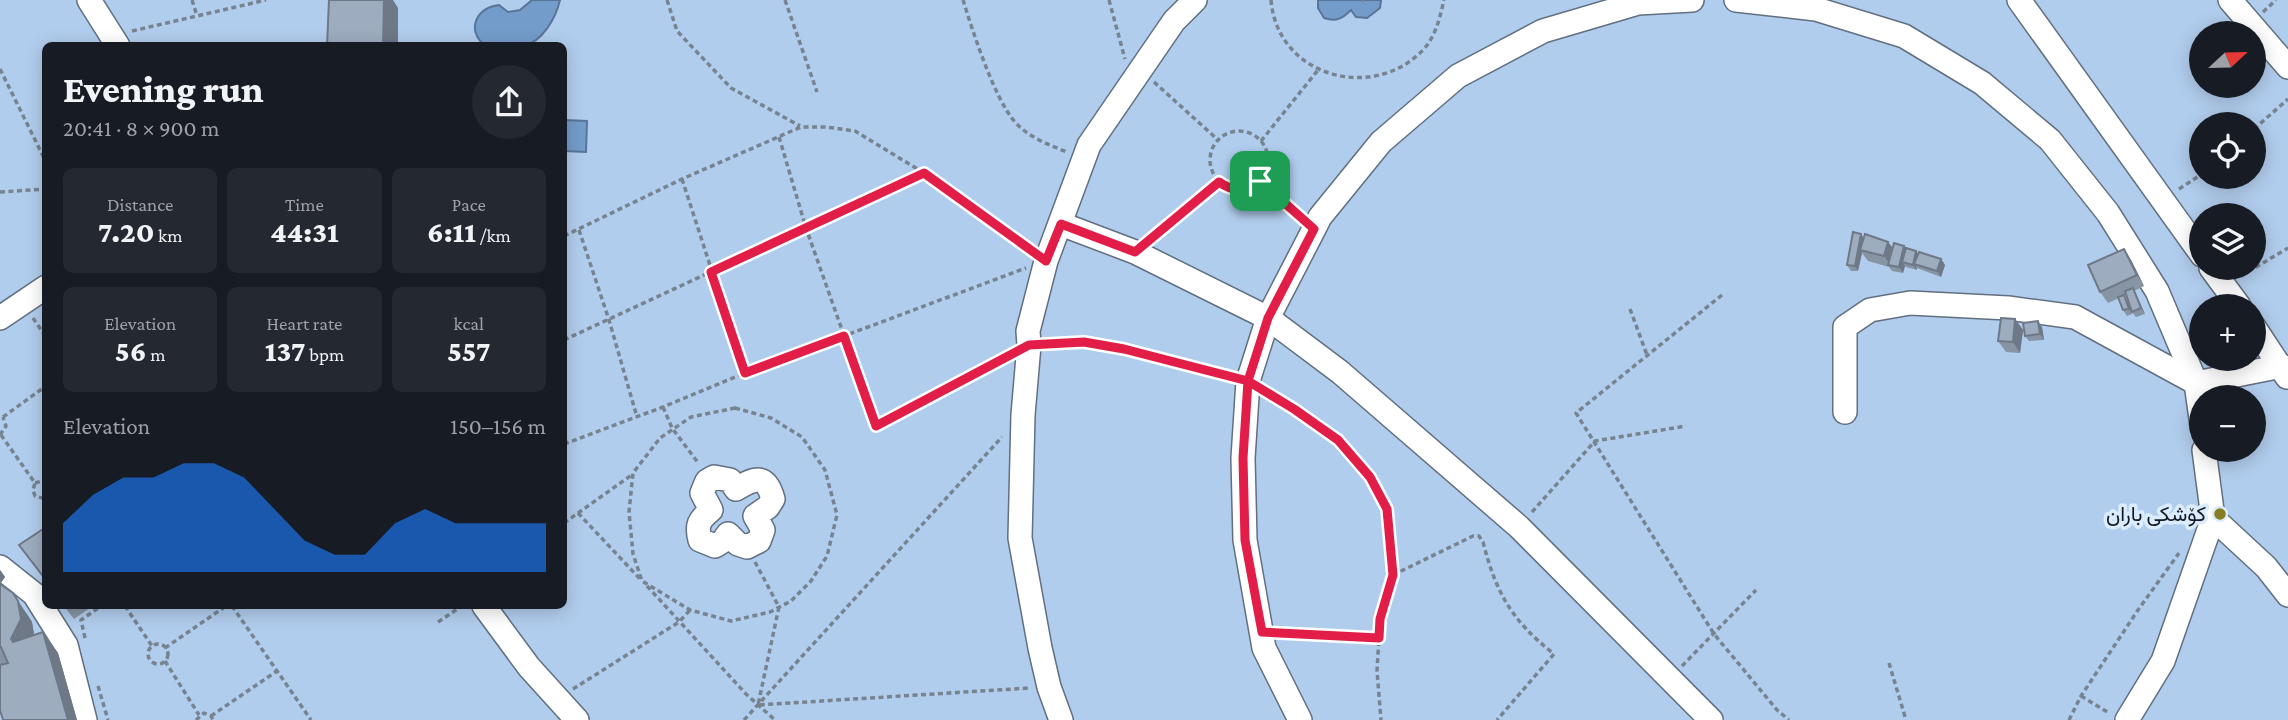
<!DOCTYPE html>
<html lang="en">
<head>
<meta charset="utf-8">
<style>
  :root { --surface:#171b24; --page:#242831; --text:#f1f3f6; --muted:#9ea1a6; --accent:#1a73e8 }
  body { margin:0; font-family:"Crimson Pro",Vazirmatn,serif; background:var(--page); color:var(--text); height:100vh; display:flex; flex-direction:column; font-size:26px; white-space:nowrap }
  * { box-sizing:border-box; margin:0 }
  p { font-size:23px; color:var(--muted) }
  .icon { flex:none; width:38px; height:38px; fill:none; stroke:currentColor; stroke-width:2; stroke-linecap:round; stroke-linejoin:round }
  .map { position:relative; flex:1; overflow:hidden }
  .sheet { position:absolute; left:42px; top:42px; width:525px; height:567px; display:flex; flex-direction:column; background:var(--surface); border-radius:10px; box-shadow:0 4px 18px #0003 }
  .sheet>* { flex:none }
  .needle { width:46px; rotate:68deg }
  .controls { position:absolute; left:2189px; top:21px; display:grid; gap:14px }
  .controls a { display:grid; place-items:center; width:77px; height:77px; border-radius:50%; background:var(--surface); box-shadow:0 4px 18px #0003; font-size:35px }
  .pin { position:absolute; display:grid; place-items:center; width:60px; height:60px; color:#fff; margin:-30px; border-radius:14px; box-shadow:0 4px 10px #0006 }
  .round { display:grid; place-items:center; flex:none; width:74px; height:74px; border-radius:37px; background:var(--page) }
  .headline { display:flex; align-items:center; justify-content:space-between; height:119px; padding:0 21px }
  h1 { font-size:38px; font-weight:800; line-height:52px }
  .metrics { display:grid; grid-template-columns:repeat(3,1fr); gap:10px; height:119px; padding:7px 21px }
  .metrics div { display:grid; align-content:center; border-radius:10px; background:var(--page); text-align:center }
  .metrics b { font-size:30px; font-weight:800 }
  .metrics small { font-size:19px; font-weight:400 }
  .metrics p { font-size:19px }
  .chart { height:196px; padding:14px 21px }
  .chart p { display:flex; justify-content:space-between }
  .chart svg { width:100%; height:126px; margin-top:7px; fill:var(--accent); opacity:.7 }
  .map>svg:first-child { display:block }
  .green { fill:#b1cded; fill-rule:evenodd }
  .water { fill:#749cca; stroke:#587598; stroke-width:2 }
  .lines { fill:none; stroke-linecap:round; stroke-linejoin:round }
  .minor-casing { stroke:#616f80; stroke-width:26 }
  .path { stroke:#77838f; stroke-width:3.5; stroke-dasharray:5 3.5; stroke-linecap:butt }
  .minor { stroke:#fff; stroke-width:23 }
  .wall { fill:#8794a4 }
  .shaded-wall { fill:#6e7886 }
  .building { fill:#9dacbf; stroke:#6e7886; stroke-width:2 }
  .route-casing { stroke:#fff; stroke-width:14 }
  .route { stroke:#e11d48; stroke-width:9 }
  .poi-dot { fill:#867c22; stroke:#dbecff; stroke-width:2.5 }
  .labels { text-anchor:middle; stroke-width:7; stroke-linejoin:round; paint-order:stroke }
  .poi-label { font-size:21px; fill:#151b22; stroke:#dbecff; text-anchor:end }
</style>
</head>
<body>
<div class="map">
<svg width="2288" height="720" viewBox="0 0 2288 720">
  <rect width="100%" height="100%" fill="#dbecff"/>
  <path class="green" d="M0,0H2288V720H0ZM2202,33H2254V86H2202ZM46,46H564V606H46ZM2202,124H2254V177H2202ZM2202,215H2254V268H2202ZM2202,306H2254V359H2202ZM2202,397H2254V450H2202Z"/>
  <g class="water">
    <path d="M532,0H560C556,17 543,42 523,46C511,48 496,46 484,45C466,28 477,8 499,5L508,12L520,10Z"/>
    <path d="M1318,0H1381L1380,8L1367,18L1356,17L1351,10C1342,19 1336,22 1324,18L1318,8Z"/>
    <polygon points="564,120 587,121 586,152 564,151"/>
  </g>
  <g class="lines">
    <defs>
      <g id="minor">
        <polyline points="89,0 118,46"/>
        <polyline points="1736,0 1816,9 1904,36 1982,83 2050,140 2108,213 2157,291 2196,383 2202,426"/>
        <polyline points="2019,0 2202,255"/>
        <polyline points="2230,0 2288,67"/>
        <polyline points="1061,224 1135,252 1268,318 1340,372 1519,527 1711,720"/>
        <polyline points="2211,268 2239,306"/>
        <polyline points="0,318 46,287"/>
        <polyline points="2254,327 2287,377"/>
        <polyline points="1845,412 1845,327 1870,310 1910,303 2008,308 2075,317 2196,383 2282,366"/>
        <path d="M714,477L730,480L736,489C755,478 766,473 773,499L768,507L755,516L763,530L759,541L747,547L738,544L728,534L723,541L715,546L700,540C696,525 699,520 711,510L702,493L707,481Z"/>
        <polyline points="2213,518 2266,567 2288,595"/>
        <polyline points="0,567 34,594 66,645 85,720"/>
        <polyline points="484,606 529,667 577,720"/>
        <polyline points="1061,720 1049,687 1040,648 1020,538 1023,415 1029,345 1028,331 1046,261 1089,145 1174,21 1195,0"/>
        <polyline points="1300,720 1264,648 1245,540 1243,458 1248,381 1268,318 1314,229 1320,217 1381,142 1458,76 1543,31 1638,3 1692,0"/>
        <polyline points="2127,720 2163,661 2213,518 2204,450"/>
      </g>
    </defs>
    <use href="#minor" class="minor-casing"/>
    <g class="path">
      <polyline points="192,0 197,16"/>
      <polyline points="667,0 677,31 731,88 800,126"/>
      <polyline points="785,0 817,92"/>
      <path d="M963,0C973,32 994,98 1015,122C1028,137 1049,145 1067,152"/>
      <polyline points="1109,0 1125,59"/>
      <path d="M1271,0C1277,76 1372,103 1423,50C1436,36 1440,17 1444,0"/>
      <polyline points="1362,0 1364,1"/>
      <polyline points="2263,12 2276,0"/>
      <polyline points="132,31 266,0"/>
      <polyline points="0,69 46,162"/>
      <polyline points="1154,82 1217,139"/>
      <polyline points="2254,129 2288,99"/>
      <circle cx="1239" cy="160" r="29"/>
      <polyline points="779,137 806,228 876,426 1010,355"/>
      <polyline points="1261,141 1318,70"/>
      <polyline points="682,179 745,373"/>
      <polyline points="1260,181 1300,217"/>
      <polyline points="2179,189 2202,174"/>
      <polyline points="0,192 46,189"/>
      <polyline points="579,230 609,320 637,417"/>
      <polyline points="564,236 682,179 801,127 826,127 855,131 924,173 1030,249"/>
      <polyline points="1151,239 1219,182"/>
      <polyline points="2241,276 2288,248"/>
      <polyline points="1722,295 1576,413 1714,634 1777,710 1789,720"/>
      <polyline points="1630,309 1647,355"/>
      <polyline points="33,318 46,337"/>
      <polyline points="564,340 924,173"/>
      <polyline points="1046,344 1084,342 1124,349 1230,377"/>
      <polyline points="1266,392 1294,409 1338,440 1370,477 1387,509 1393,575 1380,619 1377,671 1381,720"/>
      <polyline points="663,407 672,428 699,464"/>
      <polygon points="735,408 771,418 802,437 825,470 837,515 827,556 811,581 791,601 770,612 731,621 690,610 642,581 633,554 629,512 633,473 660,438 691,417"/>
      <polyline points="3,417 46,386"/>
      <polyline points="0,435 6,426 3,417"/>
      <polyline points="1,435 35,483 33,490 35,496 46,499"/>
      <polyline points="564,444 663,407 745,373 1026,268"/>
      <polyline points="35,483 46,480"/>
      <polyline points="1532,512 1595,441 1686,426"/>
      <polyline points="578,513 641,580"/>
      <polyline points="564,523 633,474"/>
      <polyline points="755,562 779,607 758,705 1029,688"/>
      <path d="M1393,575L1473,536H1479L1483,542C1496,593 1512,621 1554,654L1497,720"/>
      <polyline points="647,586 746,694 775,720"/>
      <polyline points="125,606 152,646"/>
      <polyline points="232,606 311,720"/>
      <polyline points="438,622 462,606"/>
      <polyline points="1282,633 1379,638"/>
      <polyline points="85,638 81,620 101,606"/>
      <circle cx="158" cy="654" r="10"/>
      <polyline points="165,648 226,606"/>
      <polyline points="165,661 199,715"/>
      <polyline points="1889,663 1906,720"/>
      <polyline points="1682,666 1756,590"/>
      <polyline points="98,686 108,720"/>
      <polyline points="573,689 679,622 690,610"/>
      <polyline points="2081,696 2109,713"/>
      <polyline points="211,716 277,671"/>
      <polyline points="196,720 204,713 211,716 213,720"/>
      <polyline points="744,720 1002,437"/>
      <polyline points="2069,720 2081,696 2138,610 2179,553"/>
    </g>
    <use href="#minor" class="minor"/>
  </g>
  <g class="wall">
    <polygon points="1863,238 1888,242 1893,248 1904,246 1906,248 1918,253 1941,259 1945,265 1941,277 1917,268 1917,270 1906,267 1905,266 1903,273 1892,271 1889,267 1868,261 1862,253 1858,271 1851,271 1847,265"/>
    <polygon points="2124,249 2131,260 2144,286 2134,291 2145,314 2136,317 2132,312 2126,295 2124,296 2127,300 2132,314 2127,316 2123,310 2119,298 2108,303 2100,292"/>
    <polygon points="2015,319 2023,330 2020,353 2006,352 1998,341"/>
    <polygon points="2042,327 2044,340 2029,341 2025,336"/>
    <polygon points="0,570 5,577 0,584 27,614 32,622 34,635 43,632 58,653 77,720 3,720 0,710"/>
    <polygon points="64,606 93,606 74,619"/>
  </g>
  <g class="shaded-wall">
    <polygon points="384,0 393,0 398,8 398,46 383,46"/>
    <polygon points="1861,234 1865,240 1860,250 1862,253 1858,271 1855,266"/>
    <polygon points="1888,242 1896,253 1892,267 1884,256"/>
    <polygon points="1904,246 1908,251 1902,262 1905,266 1903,273 1899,267"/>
    <polygon points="2124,249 2131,260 2144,286 2137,275"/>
    <polygon points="1916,251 1920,257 1914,264 1917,268 1917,270 1913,265"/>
    <polygon points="1941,259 1945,265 1941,277 1937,271"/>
    <polygon points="2133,288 2136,294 2145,314 2141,308"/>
    <polygon points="2124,295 2127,300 2132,314 2129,309"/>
    <polygon points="2015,319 2023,330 2020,353 2013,342"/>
    <polygon points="2038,321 2042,327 2044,340 2040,334"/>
    <polygon points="0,570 5,577 0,584"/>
    <polygon points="13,593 32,622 35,640 27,663 11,639"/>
    <polygon points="43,632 58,653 77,720 68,720"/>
  </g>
  <g class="building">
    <polygon points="329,0 384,0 383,46 327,46"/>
    <polygon points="1853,232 1861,234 1855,266 1847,265"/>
    <polygon points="1865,234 1888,242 1884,256 1860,250"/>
    <polygon points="1894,243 1904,246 1899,267 1888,265"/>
    <polygon points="1906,248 1916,251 1913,265 1902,262"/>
    <polygon points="2124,249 2137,275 2100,292 2088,265"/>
    <polygon points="1919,252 1941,259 1937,271 1914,264"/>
    <polygon points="2133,288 2141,308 2132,312 2125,291"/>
    <polygon points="2124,295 2129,309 2123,310 2118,297"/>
    <polygon points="2001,318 2015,319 2013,342 1998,341"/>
    <polygon points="2038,321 2040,334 2025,336 2023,323"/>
    <polygon points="46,527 46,580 19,545"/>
    <polygon points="0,584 13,593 18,601 21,619 11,639 13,642 43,632 68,720 3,720 0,710 0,665 8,663 1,647 0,647"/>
  </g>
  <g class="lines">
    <defs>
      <path id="route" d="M1260,181C1247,192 1233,192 1219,182L1135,252L1061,224L1046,261L924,173L711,272L745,373L844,336L876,426L1029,345L1084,342L1124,349L1248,381L1294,409L1338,440L1370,477L1387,509L1393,575L1380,619L1379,638L1262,632L1245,540L1243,458L1248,381L1268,318L1314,229L1260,181"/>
    </defs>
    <use href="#route" class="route-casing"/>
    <use href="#route" class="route"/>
  </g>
  <circle class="poi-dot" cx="2220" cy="514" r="7"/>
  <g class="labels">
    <g class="poi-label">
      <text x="2206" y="521">کۆشکی باران</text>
    </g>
  </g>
</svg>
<div class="controls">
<a><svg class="needle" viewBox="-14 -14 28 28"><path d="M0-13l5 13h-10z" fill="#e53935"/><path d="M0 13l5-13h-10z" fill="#9ea1a6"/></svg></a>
<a><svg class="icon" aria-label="locate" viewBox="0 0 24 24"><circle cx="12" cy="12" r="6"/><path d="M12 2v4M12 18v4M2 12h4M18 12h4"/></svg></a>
<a><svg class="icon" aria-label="layers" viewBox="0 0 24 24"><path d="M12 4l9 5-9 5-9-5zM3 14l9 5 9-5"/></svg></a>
<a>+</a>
<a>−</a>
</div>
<div class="pin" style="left:1260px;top:181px;background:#1e9e55"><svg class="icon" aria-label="arrive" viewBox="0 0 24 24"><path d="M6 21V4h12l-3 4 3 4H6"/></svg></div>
<section class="sheet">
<div class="headline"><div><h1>Evening run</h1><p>20:41 · 8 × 900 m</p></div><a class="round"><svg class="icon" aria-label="share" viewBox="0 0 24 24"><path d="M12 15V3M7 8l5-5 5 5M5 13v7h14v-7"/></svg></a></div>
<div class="metrics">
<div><p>Distance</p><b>7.20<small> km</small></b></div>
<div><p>Time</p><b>44:31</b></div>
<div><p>Pace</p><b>6:11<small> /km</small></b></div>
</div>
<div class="metrics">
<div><p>Elevation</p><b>56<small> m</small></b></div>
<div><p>Heart rate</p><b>137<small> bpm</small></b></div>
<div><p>kcal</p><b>557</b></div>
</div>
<div class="chart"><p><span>Elevation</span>150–156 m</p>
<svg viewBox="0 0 160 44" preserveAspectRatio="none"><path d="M0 44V27L10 17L20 11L30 11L40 6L50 6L60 11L70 22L80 33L90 38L100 38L110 27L120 22L130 27L140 27L150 27L160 27V44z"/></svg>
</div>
</section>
</div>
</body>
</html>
